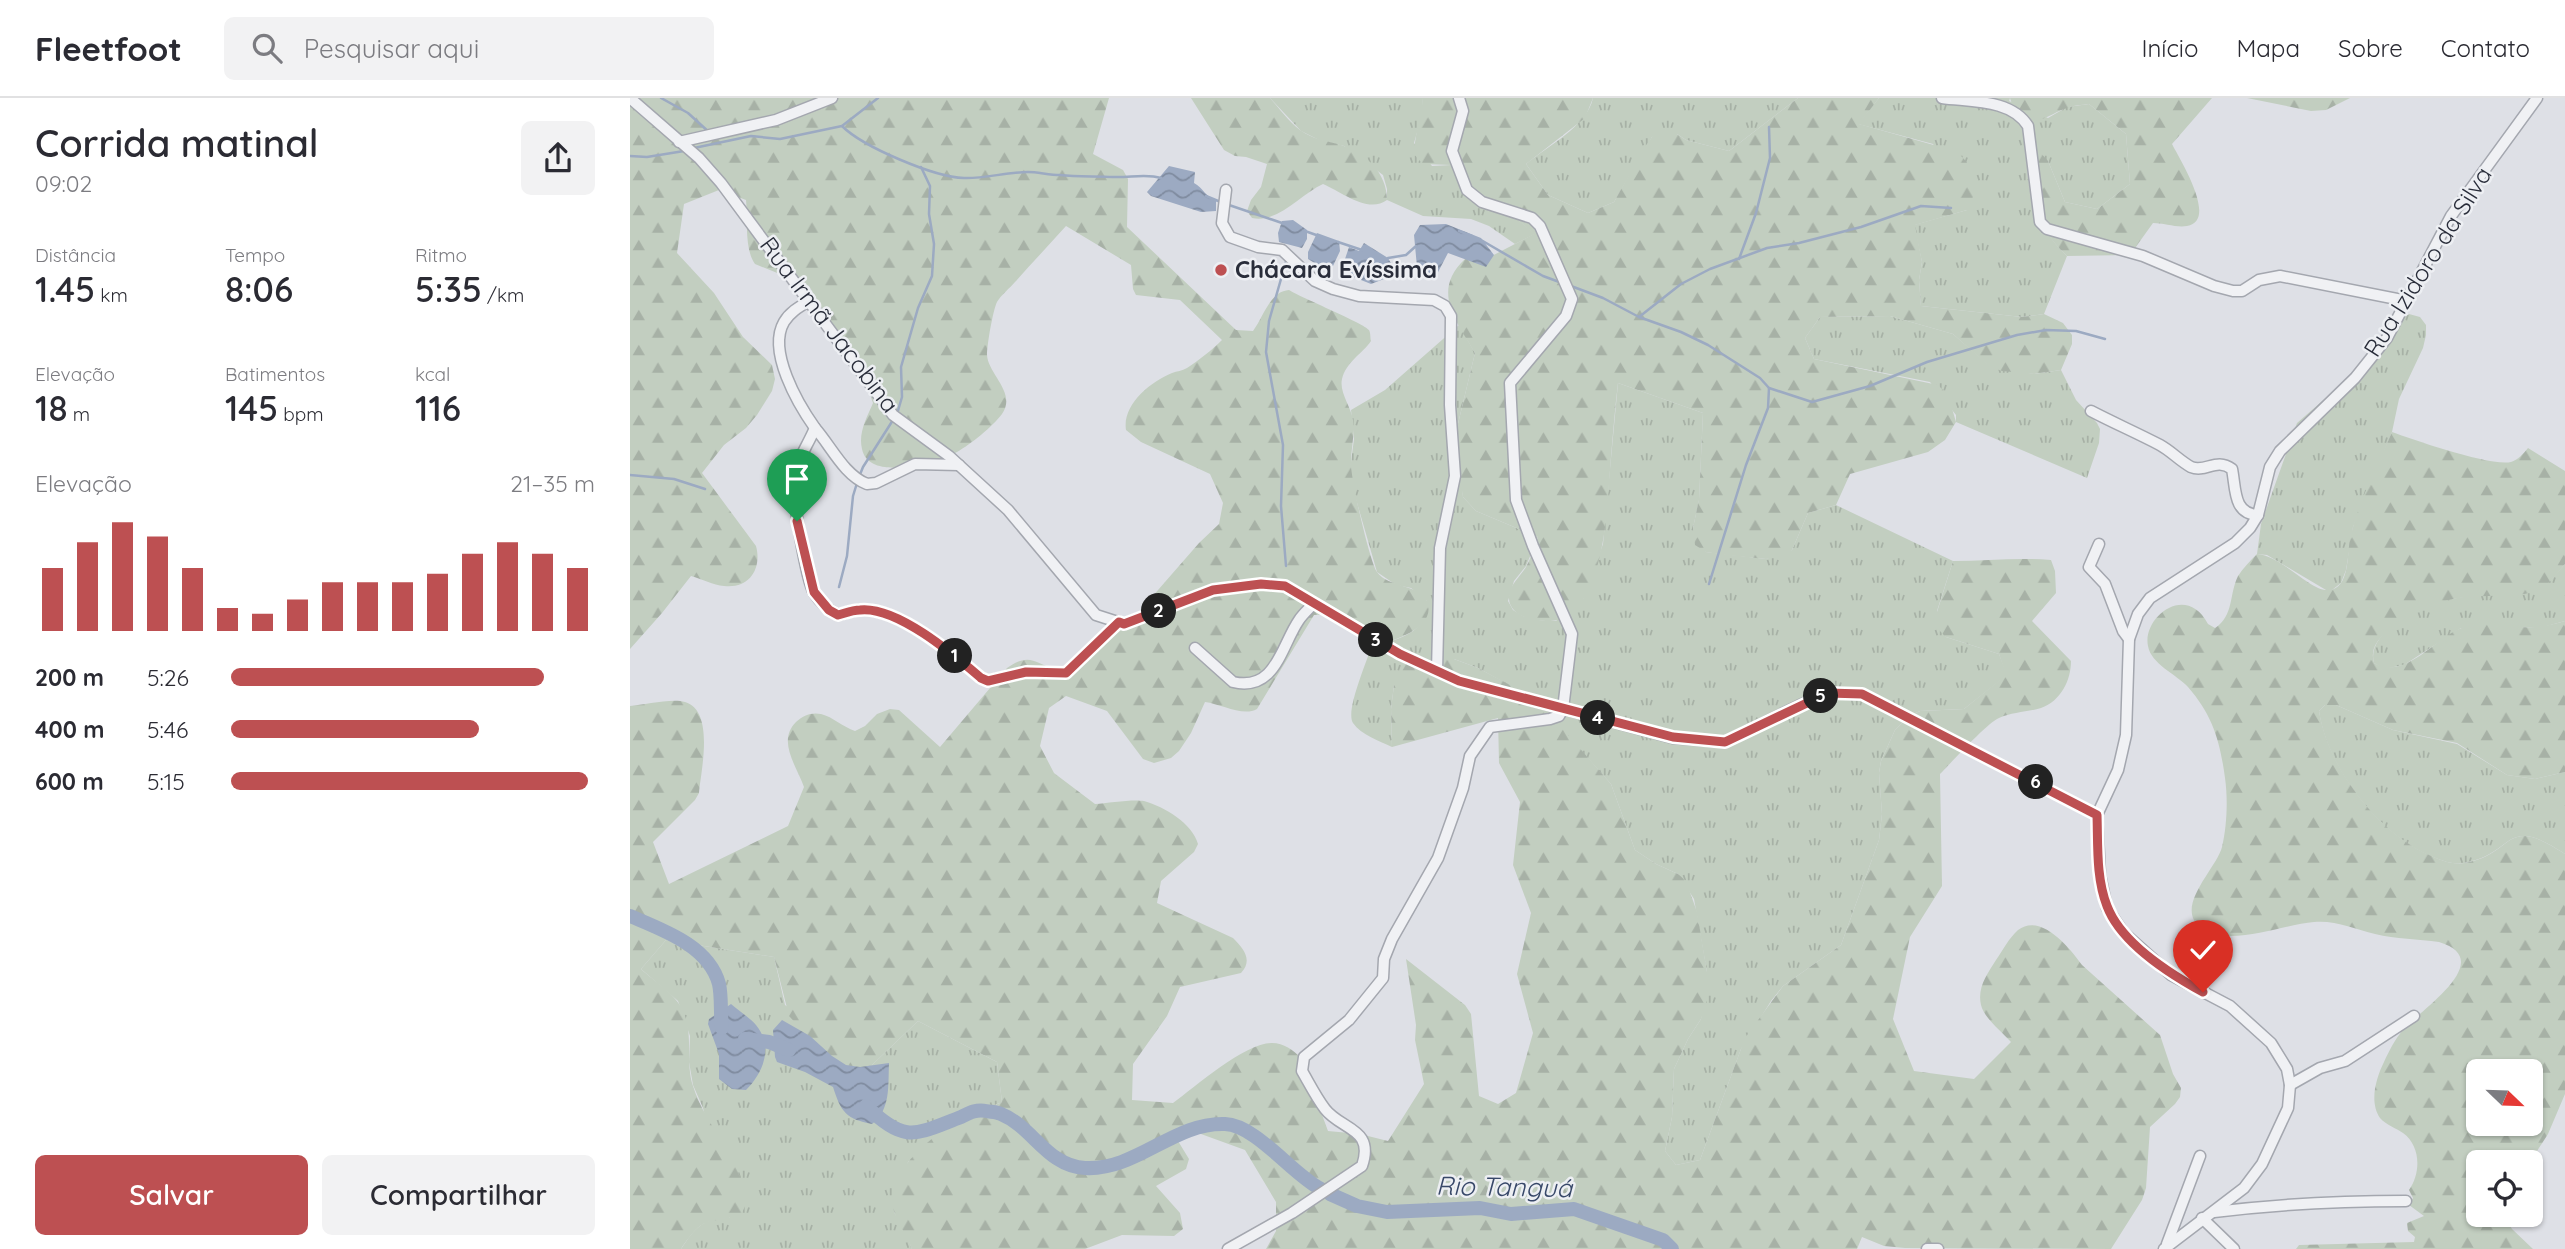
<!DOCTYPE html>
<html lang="pt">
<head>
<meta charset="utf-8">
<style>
  :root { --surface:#fff; --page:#f2f2f3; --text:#2b2b33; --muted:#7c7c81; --line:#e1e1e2; --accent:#bd5052 }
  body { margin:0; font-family:Quicksand,sans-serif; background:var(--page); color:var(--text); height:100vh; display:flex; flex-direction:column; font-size:26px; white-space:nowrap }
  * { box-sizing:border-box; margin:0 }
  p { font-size:23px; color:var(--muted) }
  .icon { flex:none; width:38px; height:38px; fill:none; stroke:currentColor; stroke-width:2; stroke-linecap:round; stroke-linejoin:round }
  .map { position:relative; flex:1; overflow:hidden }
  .sheet { display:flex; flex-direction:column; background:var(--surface); width:630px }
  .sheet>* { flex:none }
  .needle { width:46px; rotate:113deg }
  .controls { position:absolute; left:1836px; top:961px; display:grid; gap:14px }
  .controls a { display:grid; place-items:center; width:77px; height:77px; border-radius:10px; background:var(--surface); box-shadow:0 2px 5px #0004; font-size:35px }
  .pin { position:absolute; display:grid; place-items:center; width:60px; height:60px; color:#fff; margin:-72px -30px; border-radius:50% 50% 50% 0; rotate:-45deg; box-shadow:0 0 7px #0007 }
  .pin .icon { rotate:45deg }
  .km { position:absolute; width:35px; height:35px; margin:-18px; border-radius:50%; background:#222; color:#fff; font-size:19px; line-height:35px; text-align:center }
  .round { display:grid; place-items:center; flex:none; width:74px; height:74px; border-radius:10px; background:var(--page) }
  .overview { display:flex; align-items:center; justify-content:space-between; height:119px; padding:0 35px }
  h1 { font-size:38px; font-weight:600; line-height:52px }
  .metrics { display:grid; grid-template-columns:repeat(3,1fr); gap:10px; height:119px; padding:7px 35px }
  .metrics div { display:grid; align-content:center }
  .metrics b { font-size:35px; font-weight:600 }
  .metrics small { font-size:19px; font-weight:400 }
  .metrics p { font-size:19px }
  .chart { height:196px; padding:14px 35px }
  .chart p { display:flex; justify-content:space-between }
  .chart svg { width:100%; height:126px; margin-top:7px; stroke:var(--accent); stroke-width:6 }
  .cta { display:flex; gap:14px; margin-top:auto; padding:14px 35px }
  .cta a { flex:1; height:80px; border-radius:10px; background:var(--accent); color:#fff; font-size:28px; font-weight:600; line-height:80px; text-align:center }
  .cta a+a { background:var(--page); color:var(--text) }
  ul { padding:0 35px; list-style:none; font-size:23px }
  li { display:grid; grid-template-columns:112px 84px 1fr; align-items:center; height:52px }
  li i { height:18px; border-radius:9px; background:var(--accent) }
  header { display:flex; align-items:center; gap:42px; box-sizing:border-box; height:98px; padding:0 35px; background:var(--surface); border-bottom:2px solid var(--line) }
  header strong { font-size:33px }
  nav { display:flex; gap:38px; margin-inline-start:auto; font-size:24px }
  .search { width:490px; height:63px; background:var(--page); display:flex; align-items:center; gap:18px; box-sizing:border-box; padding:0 24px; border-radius:10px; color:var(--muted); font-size:26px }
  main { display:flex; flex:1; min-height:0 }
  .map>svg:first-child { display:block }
  .grass { fill:url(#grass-tufts) }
  .forest { fill:url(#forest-firs); fill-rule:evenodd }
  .water { fill:url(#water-waves) }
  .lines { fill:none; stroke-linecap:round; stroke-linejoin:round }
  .stream { stroke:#9caac2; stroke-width:2.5 }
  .river { stroke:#9caac2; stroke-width:14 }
  .minor-casing { stroke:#a4a7af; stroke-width:13 }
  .minor { stroke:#f0f1f4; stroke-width:10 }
  .route-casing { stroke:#fff; stroke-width:14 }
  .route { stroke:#bd5052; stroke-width:9 }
  .poi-dot { fill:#bd5052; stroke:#edeff3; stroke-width:2.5 }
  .labels { text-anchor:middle; stroke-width:5; stroke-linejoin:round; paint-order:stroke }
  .street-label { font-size:24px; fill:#292d3a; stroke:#edeff3 }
  .poi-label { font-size:24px; font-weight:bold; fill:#292d3a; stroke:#edeff3; text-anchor:start }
  .water-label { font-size:26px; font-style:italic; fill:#384869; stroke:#edeff3 }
</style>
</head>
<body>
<header>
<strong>Fleetfoot</strong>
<div class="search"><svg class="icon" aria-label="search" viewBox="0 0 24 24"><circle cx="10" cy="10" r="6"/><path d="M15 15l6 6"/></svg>Pesquisar aqui</div>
<nav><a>Início</a><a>Mapa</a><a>Sobre</a><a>Contato</a></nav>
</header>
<main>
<section class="sheet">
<div class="overview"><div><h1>Corrida matinal</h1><p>09:02</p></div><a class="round"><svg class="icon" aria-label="share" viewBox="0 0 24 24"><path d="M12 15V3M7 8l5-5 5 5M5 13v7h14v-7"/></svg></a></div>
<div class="metrics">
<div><p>Distância</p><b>1.45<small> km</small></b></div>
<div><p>Tempo</p><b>8:06</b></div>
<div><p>Ritmo</p><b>5:35<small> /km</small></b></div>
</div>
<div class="metrics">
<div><p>Elevação</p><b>18<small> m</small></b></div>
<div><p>Batimentos</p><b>145<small> bpm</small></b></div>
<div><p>kcal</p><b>116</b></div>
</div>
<div class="chart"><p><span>Elevação</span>21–35 m</p>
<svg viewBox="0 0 160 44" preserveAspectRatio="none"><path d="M5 44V22M15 44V13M25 44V6M35 44V11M45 44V22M55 44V36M65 44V38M75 44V33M85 44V27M95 44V27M105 44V27M115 44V24M125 44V17M135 44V13M145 44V17M155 44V22"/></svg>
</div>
<ul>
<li><b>200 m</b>5:26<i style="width:86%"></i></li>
<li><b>400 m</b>5:46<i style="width:68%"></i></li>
<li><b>600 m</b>5:15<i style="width:98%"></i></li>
</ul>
<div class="cta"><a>Salvar</a><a>Compartilhar</a></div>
</section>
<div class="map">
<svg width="1935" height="1151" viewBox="0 0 1935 1151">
  <defs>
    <pattern id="grass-tufts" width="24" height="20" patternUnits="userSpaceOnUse" patternTransform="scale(1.75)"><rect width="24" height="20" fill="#c2cec0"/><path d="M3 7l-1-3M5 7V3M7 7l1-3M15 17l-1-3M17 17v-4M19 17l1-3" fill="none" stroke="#a7b1a6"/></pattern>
    <pattern id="forest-firs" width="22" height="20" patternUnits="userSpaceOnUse" patternTransform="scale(1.75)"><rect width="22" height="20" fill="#c2cec0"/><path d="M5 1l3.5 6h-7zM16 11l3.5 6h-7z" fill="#a7b1a6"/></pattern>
    <pattern id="water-waves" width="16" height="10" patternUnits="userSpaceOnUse" patternTransform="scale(1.75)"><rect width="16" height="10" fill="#9caac2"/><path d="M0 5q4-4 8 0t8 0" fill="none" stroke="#7f8b9f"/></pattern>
  </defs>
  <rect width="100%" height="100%" fill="#dee0e6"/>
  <g class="grass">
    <polygon points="640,0 793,0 792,17 784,45 802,68 822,67 838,88 881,116 905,136 885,146 859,128 841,121 793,118 757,102 757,91 753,77 714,48 689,42 671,33"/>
    <path d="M963,0H1168L1099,53L1056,42L1047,36L1022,39L984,104L958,115L918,97L896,66C918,48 957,28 963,0Z"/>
    <path d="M1249,0H1380L1379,3L1418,20L1437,9L1459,6L1496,36L1500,86L1467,111L1435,104L1418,63L1397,67C1398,103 1411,133 1437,158L1414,216L1392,219L1291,208L1289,182L1292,164L1284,127L1337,112L1303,46L1228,26Z"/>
    <polygon points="1779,216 1790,219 1796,227 1796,237 1793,250 1769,301 1762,334 1723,429 1716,472 1711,485 1702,492 1696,492 1637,457 1627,456 1631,426 1667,325 1728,272 1768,224"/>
    <polygon points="1260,218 1323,236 1360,268 1404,276 1431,272 1446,302 1467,325 1470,331 1469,345 1457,380 1326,324 1326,317 1300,284 1184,261 1175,240 1190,219"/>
    <path d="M829,227L845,255L826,334L833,399L846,413L908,439L896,468L884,483L878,503L883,512L893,518L913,523H926L953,501L973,446L988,285L1073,315L1069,402L1063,430L1076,454L1136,461L1162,452L1178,415L1206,407L1323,463L1307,513L1316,539L1369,556L1377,577L1334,611L1290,613L1279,618L1265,632L1251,663L1249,675L1252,716L1249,742L1211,847L1153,888L1141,903L1111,951L1070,1062L1046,1067L1035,1053L1042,1019L1044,971L1058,941L1071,921L1077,874L1064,801L1048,776L1026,766L1005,752L981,686L906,602L848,570L824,561L764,587L761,611L762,649C750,643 731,637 723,625C715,613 737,564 741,549C768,541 798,536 797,503L781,490L766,487L747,474L721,384V364L724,341L721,312L755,292Z"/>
    <path d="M1935,466V523L1913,529L1831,530L1774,567L1754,571L1744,565C1736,537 1782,513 1804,504L1919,484Z"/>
    <path d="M1695,607H1706L1763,632L1827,646L1877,677L1905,681L1935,674V756C1873,715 1886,756 1834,765C1822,767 1810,762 1798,757C1747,734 1697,669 1689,613Z"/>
    <path d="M36,842L144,859L155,907L242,967L288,923L367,964L372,1004L328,1023L278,1064L264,1114L277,1137L282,1151H51C65,1130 72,1120 100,1120L73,1010L63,987L59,964L60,938L48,903L11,871Z"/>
  </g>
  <g class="forest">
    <path d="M0,0H479L463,56L493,72L498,81L497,129L606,232L623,233C633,220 640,193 659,192C672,200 735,226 739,232C741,236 740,240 741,243C732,256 716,264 712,281C709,294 721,309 723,322C725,337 721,350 721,365C720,378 740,465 747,474C758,490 792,487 797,503C808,531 759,544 741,549L704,516L684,517L627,611C613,619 591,606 575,604L561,635L549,653L541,660L524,665L513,661L477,613L436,598L419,610L410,648L424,675L465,706C478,705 503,701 514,703C535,709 562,725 568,746L564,754L531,783L527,805L603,840C614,851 623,862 611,875L550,889L537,918L503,966L502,1002L543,1005C565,989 616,944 642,945C654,945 663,952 671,960L698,1033L730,1036L758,1043L794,986L785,942L786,927L776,861L835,907L841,916L849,998L868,1006L886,995L903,935L887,876L901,815L883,767L890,704L869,665L868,620L762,649L761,611L764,587L776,563L785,558L797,557L824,561L848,570L897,596L919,615L981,686L1005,752L1026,766L1048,776L1056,783L1067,814L1077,874L1078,899L1071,921L1058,941L1044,971L1042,1019L1035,1053L1046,1067L1070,1062L1115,940L1153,888L1211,847L1249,742L1252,716L1249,675L1251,663L1265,632L1279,618L1290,613L1334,611L1376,577L1369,556L1316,539L1306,529L1307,514L1323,463C1355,463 1390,459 1421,462L1425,473L1426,495L1402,523L1441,563C1441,582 1431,603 1411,610C1398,614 1382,614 1369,620C1357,625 1322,664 1310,676L1312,788L1280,839L1263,921L1284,973L1344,981L1381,944C1372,934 1354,920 1351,907C1347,890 1357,876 1366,862C1373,852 1379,840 1388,832C1411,814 1441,851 1452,867L1530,937L1543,976L1551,990L1550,999L1545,1006L1520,1029L1516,1090L1512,1102L1481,1151L1275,1150L1254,1148L1232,1139L1227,1151H636L646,1133V1104L615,1052L560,1032L548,1043L559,1061L556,1071L526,1088L550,1115L553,1131L544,1138L492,1137L455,1151H282C276,1134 262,1119 262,1101C261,1071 303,1038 326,1023C340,1015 357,1011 372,1004L367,964L288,923L242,967L223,969L211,965L190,951L159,918L144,859L36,842L11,871C25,884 45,895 53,913C64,937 55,963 63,988C76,1030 113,1061 116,1106L111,1117C75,1127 75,1116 51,1151H0V608C14,607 42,600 55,604C85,613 71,672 69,695L65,702L23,744L39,786L158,728L174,689C166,667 147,643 166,624C173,617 182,614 191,616C203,619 213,629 225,633L235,628L247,616L260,611L269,612L310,649L377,570C400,554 404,565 425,571C431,573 437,573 443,573L501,523L569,445L589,426L593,405L580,376L511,344L496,332C492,307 520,284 542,275C547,273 552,273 557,270C569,262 582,252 592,242L550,202L506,197L503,191L501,167L436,128C419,147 402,165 385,184C380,190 371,197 367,204C363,212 357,247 357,257C358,276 387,295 372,316C362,329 341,346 327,354C306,364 239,385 232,351C228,335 237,319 243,305L225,255L199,222L179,188L125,166C114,151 118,121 116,102L89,92L54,106L47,155L84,195L113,239L142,267L145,281L142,293L127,317L116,330L94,347L72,375L126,448C132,470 120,491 94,488C83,487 72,481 61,478L32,515L0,551Z"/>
    <path d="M561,0H640C649,10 659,24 670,32C682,41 697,43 711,47C736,55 757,75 757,102C738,116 712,94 693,86C671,96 647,126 622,120L617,113L621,102L631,89L637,66L616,59L605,58L594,52Z"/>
    <path d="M793,0H963L955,20L896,66L918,97L958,115L984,104L1014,50L1022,39L1033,32L1047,36L1056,42L1099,53L1168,0H1249L1229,26L1325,53C1345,67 1351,91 1337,112L1285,127L1292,164L1289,182L1291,208L1392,219L1414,216L1433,225L1442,237V246L1431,272L1404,276L1372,273L1360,269L1323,236L1260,218L1190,219L1175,240L1184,261L1308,287L1318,297L1326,324L1315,342L1298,354L1220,376L1206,407L1178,415L1162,452L1154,458L1136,461L1096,457L1076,454L1065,447L1063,430L1069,401L1073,315L988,285C985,310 983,335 981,359C977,407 977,475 945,513C931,530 880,525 879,501C878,488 890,479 896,469C901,460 904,449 908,439L846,413L833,399L825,351L826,334L845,255C826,222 801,193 835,161H856L904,136L881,116L854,102L838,88L822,67L793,66C790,63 787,60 785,57C782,49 792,13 793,0Z"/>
    <path d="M1380,0H1582L1542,46C1549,60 1589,123 1557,128C1547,130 1534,125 1523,125L1500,157L1437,158C1408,131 1393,96 1399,56L1408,52L1418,63L1435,104L1467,111L1500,86L1496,36L1459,6C1452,7 1444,7 1437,10C1414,18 1410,30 1385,15Z"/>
    <polygon points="1617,0 1720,0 1696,12 1681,13"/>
    <path d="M1762,334C1784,342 1862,369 1881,364C1888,362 1893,356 1898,350L1935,373V466C1927,475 1919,488 1907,492C1892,499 1874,497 1859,498C1815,499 1792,506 1758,533C1747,542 1740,551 1744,565C1775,582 1802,543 1829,531C1850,521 1870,528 1892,529C1907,530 1921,527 1935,523V674L1905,681L1877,677L1827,645L1763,632L1706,607H1695L1689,613C1698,669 1747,734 1799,757C1810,762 1822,767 1835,765C1886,756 1873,715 1935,756V996L1918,1036L1900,1064H1848V1116L1874,1117L1882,1131L1903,1151H1666L1669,1147L1784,1144L1785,1139L1778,1133L1777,1125L1794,1118L1779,1107L1783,1100L1779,1092C1791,1075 1791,1048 1773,1035C1766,1030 1756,1027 1750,1020C1739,1004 1746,980 1754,964C1759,953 1765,941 1773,932C1789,913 1869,862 1809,844C1788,841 1766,841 1745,836C1725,831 1705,822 1684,824C1653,826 1591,854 1566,825C1549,804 1587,769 1592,749C1597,728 1598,701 1595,680C1590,643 1583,618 1558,589C1546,576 1521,566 1518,548C1512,520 1556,484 1578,526L1585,530C1604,518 1599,496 1608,478C1613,470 1620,463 1627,456C1653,458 1680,494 1699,492C1720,491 1717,455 1720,441C1728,404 1747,369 1762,334ZM1848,973H1900V1026H1848Z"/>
  </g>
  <g class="water">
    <path d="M539,68L565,74L564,85C573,90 576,99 586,103V113L571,114L521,98L517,94Z"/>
    <polygon points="663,122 677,132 677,141 672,150 649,144 648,135 652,123"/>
    <polygon points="816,126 851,140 864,157 856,169 818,155 806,178 787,169 784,137 790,127"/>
    <polygon points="687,135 709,143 710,153 703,168 693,170 678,161 678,154"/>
    <polygon points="734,145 758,160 767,176 741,186 721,178 712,170 719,149 729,153"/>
    <path d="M101,906C109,913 119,919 126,927C144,949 133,975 116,992L102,991L89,981V956L78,926L79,921Z"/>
    <path d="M152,922L180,938L202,958L216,967L230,969L259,965C258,987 261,1012 242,1026C216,1021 211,1014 203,989L175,974L147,964L145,959L143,932Z"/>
  </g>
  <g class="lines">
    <g class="stream">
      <polyline points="31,0 58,15 80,35"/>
      <path d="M212,28C233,49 304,79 334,80C353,81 377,74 398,74C408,74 419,77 430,77C447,79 465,78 483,79C499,80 516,75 531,80"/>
      <polyline points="64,50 121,38 150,41 212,28 248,0"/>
      <polyline points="0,58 17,59 54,53"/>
      <polyline points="576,98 593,105"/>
      <polyline points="599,107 652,125"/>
      <polyline points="675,133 689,138"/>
      <polyline points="829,133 842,138"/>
      <polyline points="851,142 913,178 932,185"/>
      <polyline points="708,144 732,152"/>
      <polyline points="758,160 776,157 786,148"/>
      <polyline points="1109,161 1126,115 1140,60 1139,29"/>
      <polyline points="941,188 973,200 1009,219 1051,234 1078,247 1130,280 1139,290 1182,304 1240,288 1297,264 1387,237 1416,232 1446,233 1475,241"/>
      <polyline points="1009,219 1051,186 1080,171 1137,150 1169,145 1231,129 1291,108 1321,110"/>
      <polyline points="267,316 272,299 271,269 288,210 302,178 304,146 299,116 300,88 291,69"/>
      <polyline points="0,377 44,381 75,391"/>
      <polyline points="229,379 233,369 263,322"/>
      <polyline points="656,468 651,408 653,347 636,254 639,223 657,160"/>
      <polyline points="1079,486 1116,367 1138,310 1139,290"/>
      <polyline points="209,489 217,458 223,398 227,385"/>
    </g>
    <g class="river">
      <path d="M0,818C33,832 79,848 89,886C92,899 90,916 92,930"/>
      <polyline points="115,941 139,944 159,952"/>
      <path d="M236,1008C276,1046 284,1037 331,1019C339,1015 346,1011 356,1013C361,1014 367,1014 371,1016C403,1029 417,1068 455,1070C506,1073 544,1024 595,1026C626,1027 663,1077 691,1091"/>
      <polyline points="700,1096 727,1108 757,1114 850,1110 881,1116 944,1111 1033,1142 1042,1151"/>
    </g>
    <defs>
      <g id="minor">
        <polyline points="0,0 69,60 91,85 263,317 319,358 378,412 466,517 494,526 583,492 631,486 655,488 770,556 829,583 1043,640 1095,644 1168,608 1198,595 1232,596 1467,717"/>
        <path d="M1312,0C1341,4 1381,1 1398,28L1410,124L1417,131L1513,158L1584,188L1603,193H1612L1629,182L1650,178L1777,203"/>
        <polyline points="49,44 146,22 202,0"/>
        <polyline points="596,92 592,125 600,139 628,149 652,152 685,183 703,191 729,198 804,202 815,208 821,218 820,307 825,378 810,450 807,573"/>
        <path d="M179,203C169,209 160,214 154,224C137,253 168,306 185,330"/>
        <path d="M1461,313C1484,325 1507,335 1530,347C1541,353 1550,363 1561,369C1576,375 1586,359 1602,371C1606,391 1603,416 1628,417"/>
        <path d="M329,367L285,366L246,385L237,386C214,377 201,348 185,330C178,347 166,363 164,381C162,398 176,481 184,495C190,504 199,512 208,517C215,515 223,512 230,512C267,508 324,557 351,580L358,583L396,574L436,575L489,524"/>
        <polyline points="1469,446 1459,469 1475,486 1493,533 1499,541"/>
        <path d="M565,550L603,584C646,594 651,548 669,522C673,516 679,511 684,505"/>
        <polyline points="1660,987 1690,970 1715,963 1784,918"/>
        <path d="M1584,1114C1649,1106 1711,1103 1776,1103"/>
        <polyline points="1572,1120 1604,1151"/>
        <polyline points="1537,1146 1570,1058"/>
        <path d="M598,1151L662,1115L732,1068C745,1030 711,1032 695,1011C686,999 679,985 672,973L674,959L719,922L753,880L754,861L762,841L808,760L833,690L840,658L860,629L920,621L929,618L933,611L942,536L903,448L886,402L880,285L936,218L942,201L910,128L902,120L852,104L837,92L822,53L833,13L829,0"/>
        <polyline points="1297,1151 1308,1151"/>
        <polyline points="1534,1151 1614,1090 1632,1066 1658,1010 1660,987 1657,971 1641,945 1600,908 1541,877 1493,834 1477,810 1470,777 1467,717 1488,672 1496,637 1499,541 1508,516 1520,500 1605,445 1620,430 1628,417 1640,369 1650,353 1725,280 1757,240 1821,118 1907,0"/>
      </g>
    </defs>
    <use href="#minor" class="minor-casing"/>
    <use href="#minor" class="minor"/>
  </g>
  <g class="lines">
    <defs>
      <path id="route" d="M167,423L184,494L199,512L208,517C215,515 223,512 230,512C267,508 324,557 351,580L358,583L396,574L436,575L489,524L494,526L583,492L631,486L655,488L770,556L829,583L1043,639L1095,644L1198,595L1232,596L1467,717C1468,747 1466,780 1477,808C1491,845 1540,876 1573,894"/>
    </defs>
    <use href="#route" class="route-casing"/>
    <use href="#route" class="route"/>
  </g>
  <circle class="poi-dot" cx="591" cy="172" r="7"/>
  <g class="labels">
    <g class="street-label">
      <text transform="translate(1798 164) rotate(-58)" y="8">Rua Izidoro da Silva</text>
      <text transform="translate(199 227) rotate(53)" y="8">Rua Irmã Jacobina</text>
    </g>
    <g class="poi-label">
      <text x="605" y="180">Chácara Evíssima</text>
    </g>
    <g class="water-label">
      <text transform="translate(874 1089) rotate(1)" y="9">Rio Tanguá</text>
    </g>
  </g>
</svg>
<div class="controls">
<a><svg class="needle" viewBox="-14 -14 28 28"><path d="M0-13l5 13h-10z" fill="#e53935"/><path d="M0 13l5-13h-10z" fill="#7c7c81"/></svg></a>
<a><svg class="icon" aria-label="locate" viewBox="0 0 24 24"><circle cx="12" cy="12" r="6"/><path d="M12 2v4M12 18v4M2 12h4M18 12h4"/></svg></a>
</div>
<div class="pin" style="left:167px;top:423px;background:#1e9e55"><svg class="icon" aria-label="arrive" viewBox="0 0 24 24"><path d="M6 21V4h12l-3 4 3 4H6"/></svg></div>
<div class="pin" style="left:1573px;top:894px;background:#d93025"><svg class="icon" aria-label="check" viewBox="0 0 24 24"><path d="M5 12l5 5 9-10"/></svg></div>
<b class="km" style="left:325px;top:558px">1</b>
<b class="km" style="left:529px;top:513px">2</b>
<b class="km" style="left:746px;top:542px">3</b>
<b class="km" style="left:968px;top:620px">4</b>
<b class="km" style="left:1191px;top:598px">5</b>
<b class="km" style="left:1406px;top:684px">6</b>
</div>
</main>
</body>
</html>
